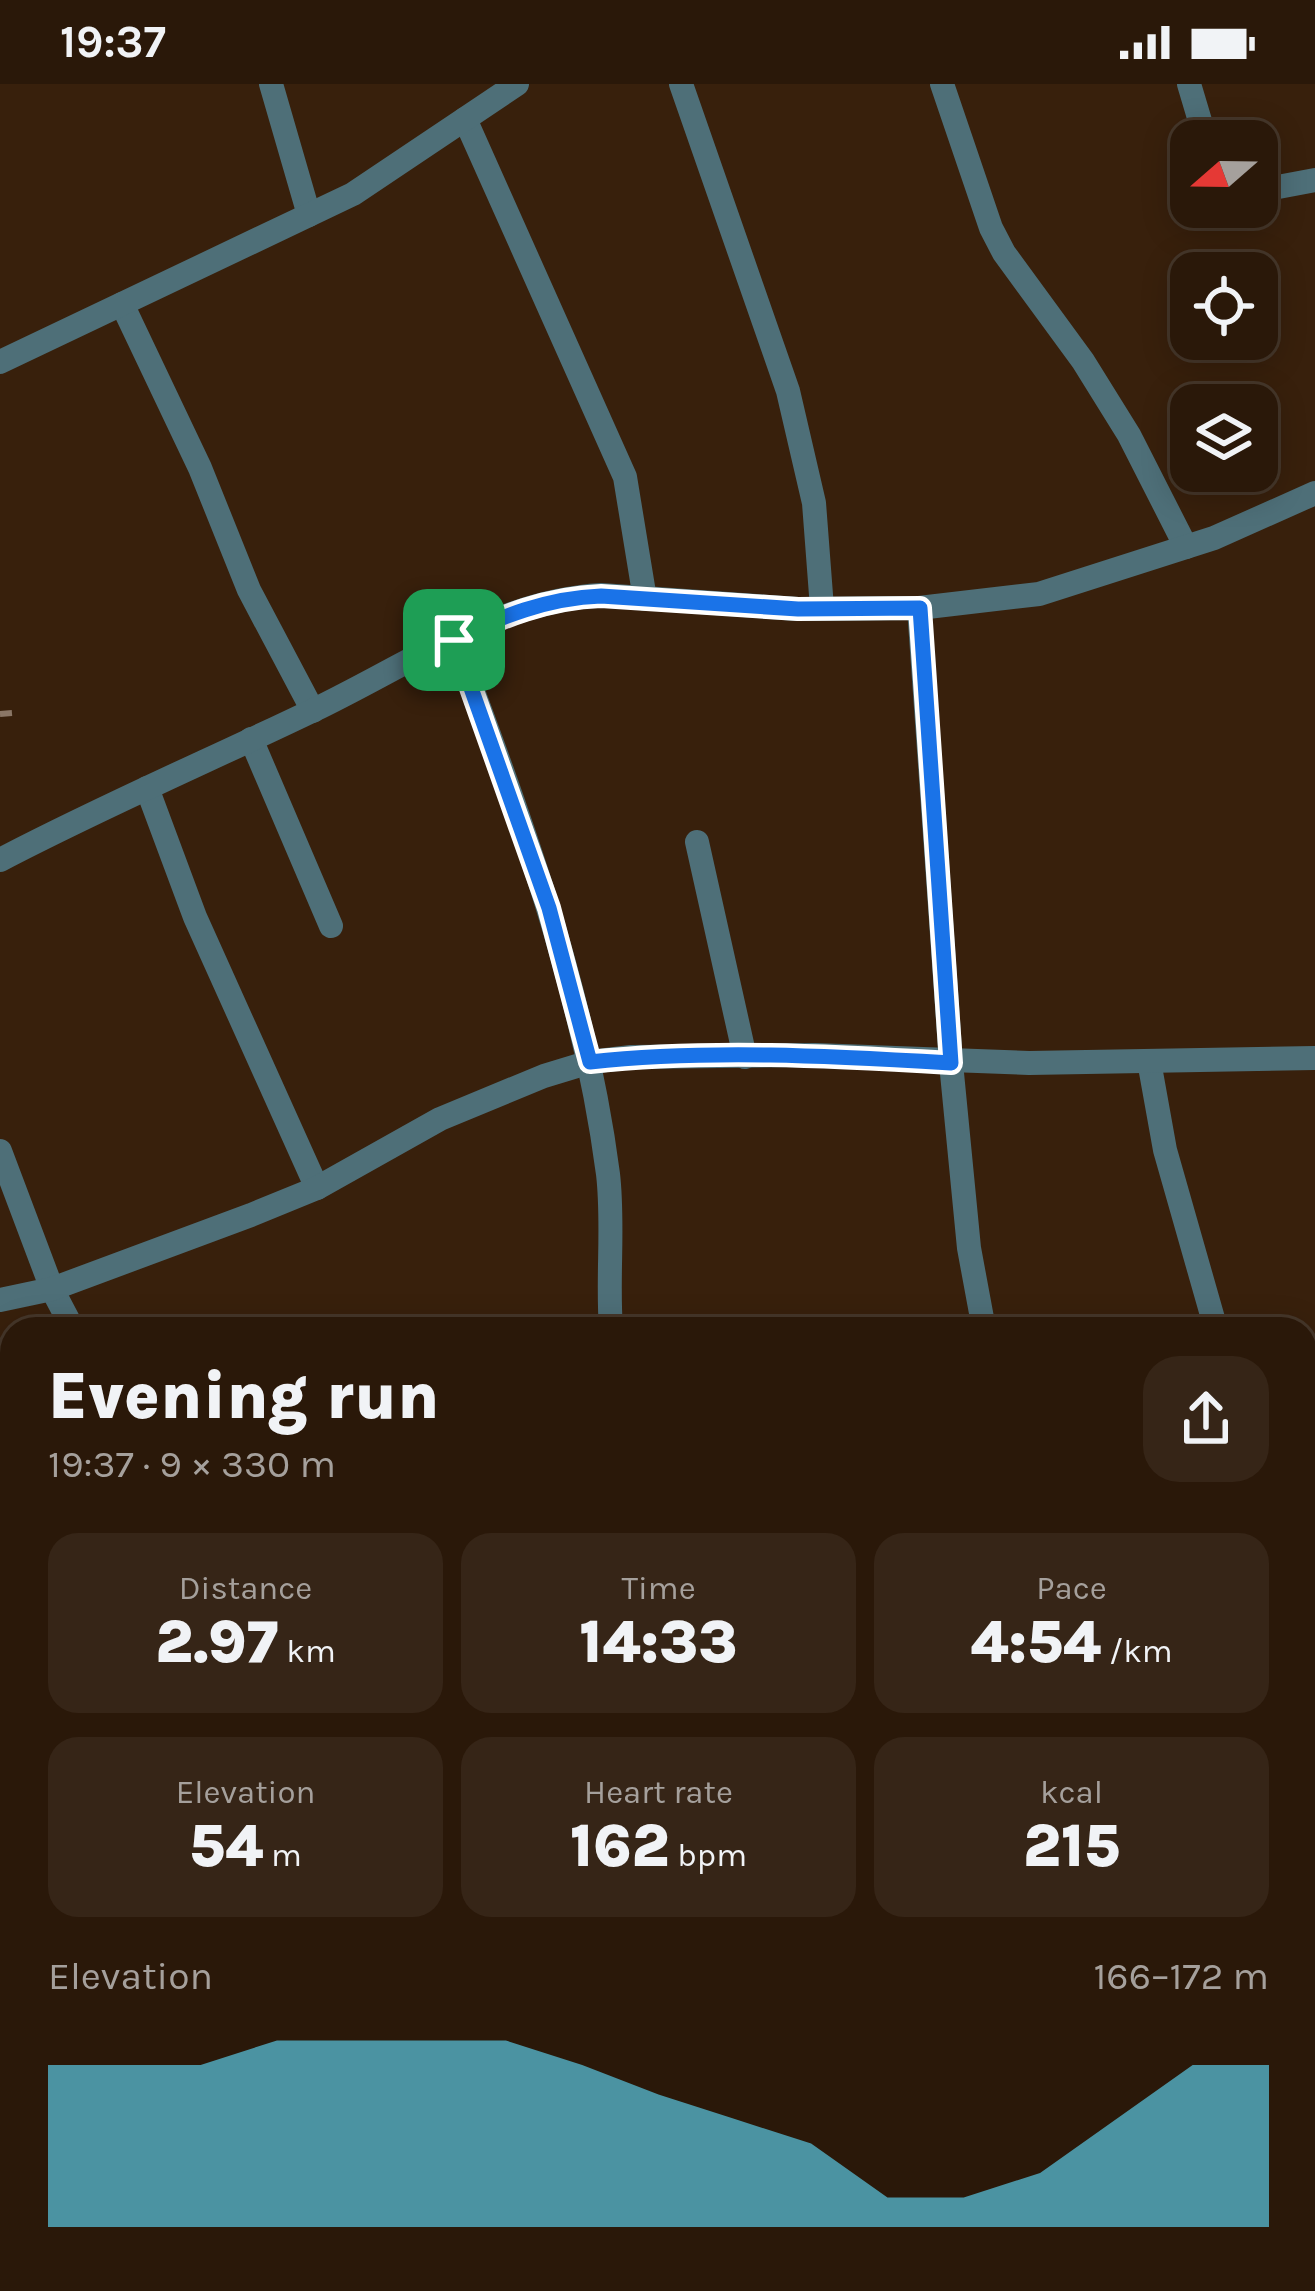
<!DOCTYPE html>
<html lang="en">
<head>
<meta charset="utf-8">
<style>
  :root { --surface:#2a1809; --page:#362517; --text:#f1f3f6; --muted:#a5a09c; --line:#46372a; --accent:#59c8e4 }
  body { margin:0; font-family:Karla,sans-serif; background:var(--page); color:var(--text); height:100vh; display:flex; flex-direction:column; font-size:45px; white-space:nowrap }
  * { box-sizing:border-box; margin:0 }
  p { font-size:39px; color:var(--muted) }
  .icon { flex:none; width:66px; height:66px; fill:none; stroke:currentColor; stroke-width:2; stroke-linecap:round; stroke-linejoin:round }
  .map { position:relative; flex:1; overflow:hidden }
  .sheet { position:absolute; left:0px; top:1233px; width:1317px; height:975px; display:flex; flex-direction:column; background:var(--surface); border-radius:36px 36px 0 0; box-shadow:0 6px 30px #0003,0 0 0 3px var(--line) }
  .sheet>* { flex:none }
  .needle { width:78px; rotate:250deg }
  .tools { position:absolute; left:1170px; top:36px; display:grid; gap:24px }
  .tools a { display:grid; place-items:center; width:108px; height:108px; border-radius:24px; background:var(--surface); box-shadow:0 6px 30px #0003,0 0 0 3px var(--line); font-size:60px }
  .pin { position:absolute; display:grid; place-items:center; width:102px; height:102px; color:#fff; margin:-51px; border-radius:24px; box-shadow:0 6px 18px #0006 }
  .round { display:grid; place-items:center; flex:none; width:126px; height:126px; border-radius:36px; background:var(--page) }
  .summary { display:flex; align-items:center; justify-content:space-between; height:204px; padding:0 48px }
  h1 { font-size:66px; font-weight:800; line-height:90px }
  .stats { display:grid; grid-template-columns:repeat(3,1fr); gap:18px; height:204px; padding:12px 48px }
  .stats div { display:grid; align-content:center; border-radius:30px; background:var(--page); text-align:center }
  .stats b { font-size:60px; font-weight:800 }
  .stats small { font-size:33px; font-weight:400 }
  .stats p { font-size:33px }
  .chart { height:336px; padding:24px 48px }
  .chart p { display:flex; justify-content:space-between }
  .chart svg { width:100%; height:216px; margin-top:12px; fill:var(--accent); opacity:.7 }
  .status { display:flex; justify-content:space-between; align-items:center; height:84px; padding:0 60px; background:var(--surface); direction:ltr }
  .status svg { height:33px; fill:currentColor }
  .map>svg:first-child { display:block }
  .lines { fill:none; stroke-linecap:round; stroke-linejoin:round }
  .path { stroke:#8a7666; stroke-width:6; stroke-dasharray:12 6; stroke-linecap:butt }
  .minor { stroke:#4e6f78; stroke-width:24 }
  .route-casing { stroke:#fff; stroke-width:24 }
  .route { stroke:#1a73e8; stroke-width:15 }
</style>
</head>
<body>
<div class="status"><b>19:37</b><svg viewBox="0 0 49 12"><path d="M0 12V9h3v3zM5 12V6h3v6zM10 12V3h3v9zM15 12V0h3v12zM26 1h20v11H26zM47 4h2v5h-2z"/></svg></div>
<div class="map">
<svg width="1315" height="2207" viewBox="0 0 1315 2207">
  <rect width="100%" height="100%" fill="#38200c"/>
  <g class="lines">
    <polyline class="path" points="0,630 13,629"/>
    <g class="minor">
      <polyline points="271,0 309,131"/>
      <polyline points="681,0 788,307 814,419 822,524"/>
      <polyline points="942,0 991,144 1004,169 1083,277 1129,351 1186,463"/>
      <polyline points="1189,0 1206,57"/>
      <polyline points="465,35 625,393 645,515"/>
      <polyline points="1257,107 1315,96"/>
      <polyline points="122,220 200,384 249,506 313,627"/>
      <polyline points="0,278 353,110 517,0"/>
      <polyline points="919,524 951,979 969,1164 984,1245"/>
      <path d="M454,556C519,730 584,905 608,1090C614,1141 607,1194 611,1245"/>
      <polyline points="251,655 331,842"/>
      <polyline points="147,704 195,833 317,1104"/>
      <polyline points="697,758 745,973"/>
      <path d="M0,776C103,722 210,676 314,626C406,582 497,517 601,511L798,525L919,524L1039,510L1214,454L1315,409"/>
      <polyline points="1149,977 1165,1066 1216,1245"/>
      <polyline points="0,1067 52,1205 73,1245"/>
      <polyline points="0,1216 52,1205 251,1131 317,1104 440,1035 544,992 590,978 631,973 815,971 1029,979 1315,974"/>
      <polyline points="1305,1298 1315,1295"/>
      <polyline points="1305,1485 1315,1520"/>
      <polyline points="0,1544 12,1565"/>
      <polyline points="1315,1548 1307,1559 1315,1675"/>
      <polyline points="1305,1787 1315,1784"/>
      <polyline points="0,1921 12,1918"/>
      <polyline points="1305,2076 1315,2076"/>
      <polyline points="1305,2187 1309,2207"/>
      <polyline points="181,2196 186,2207"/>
    </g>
  </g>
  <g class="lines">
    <defs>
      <path id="route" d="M601,512L798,525L920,524L951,979C831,972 709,965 590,978L549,824L454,556C501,532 548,514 601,512Z"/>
    </defs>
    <use href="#route" class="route-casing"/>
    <use href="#route" class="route"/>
  </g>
</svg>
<div class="tools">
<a><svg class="needle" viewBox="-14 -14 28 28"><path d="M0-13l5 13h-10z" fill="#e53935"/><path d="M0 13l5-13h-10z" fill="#a5a09c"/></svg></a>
<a><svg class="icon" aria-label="locate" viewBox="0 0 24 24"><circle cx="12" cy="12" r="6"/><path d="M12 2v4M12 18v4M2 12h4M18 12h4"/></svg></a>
<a><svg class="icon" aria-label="layers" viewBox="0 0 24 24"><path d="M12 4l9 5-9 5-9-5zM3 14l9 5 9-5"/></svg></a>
</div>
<div class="pin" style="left:454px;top:556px;background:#1e9e55"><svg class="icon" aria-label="arrive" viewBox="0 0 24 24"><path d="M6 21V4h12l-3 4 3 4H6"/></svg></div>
<section class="sheet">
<div class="summary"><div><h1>Evening run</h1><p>19:37 · 9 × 330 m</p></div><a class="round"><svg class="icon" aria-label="share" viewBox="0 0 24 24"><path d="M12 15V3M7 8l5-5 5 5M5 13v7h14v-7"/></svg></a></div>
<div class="stats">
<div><p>Distance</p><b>2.97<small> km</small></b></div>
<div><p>Time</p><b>14:33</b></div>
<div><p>Pace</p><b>4:54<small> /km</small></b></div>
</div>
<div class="stats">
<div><p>Elevation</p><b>54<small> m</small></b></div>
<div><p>Heart rate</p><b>162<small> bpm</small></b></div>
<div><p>kcal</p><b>215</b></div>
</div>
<div class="chart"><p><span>Elevation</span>166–172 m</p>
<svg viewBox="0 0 160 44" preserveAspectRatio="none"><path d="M0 44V11L10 11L20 11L30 6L40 6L50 6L60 6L70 11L80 17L90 22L100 27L110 38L120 38L130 33L140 22L150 11L160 11V44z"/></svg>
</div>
</section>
</div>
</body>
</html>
